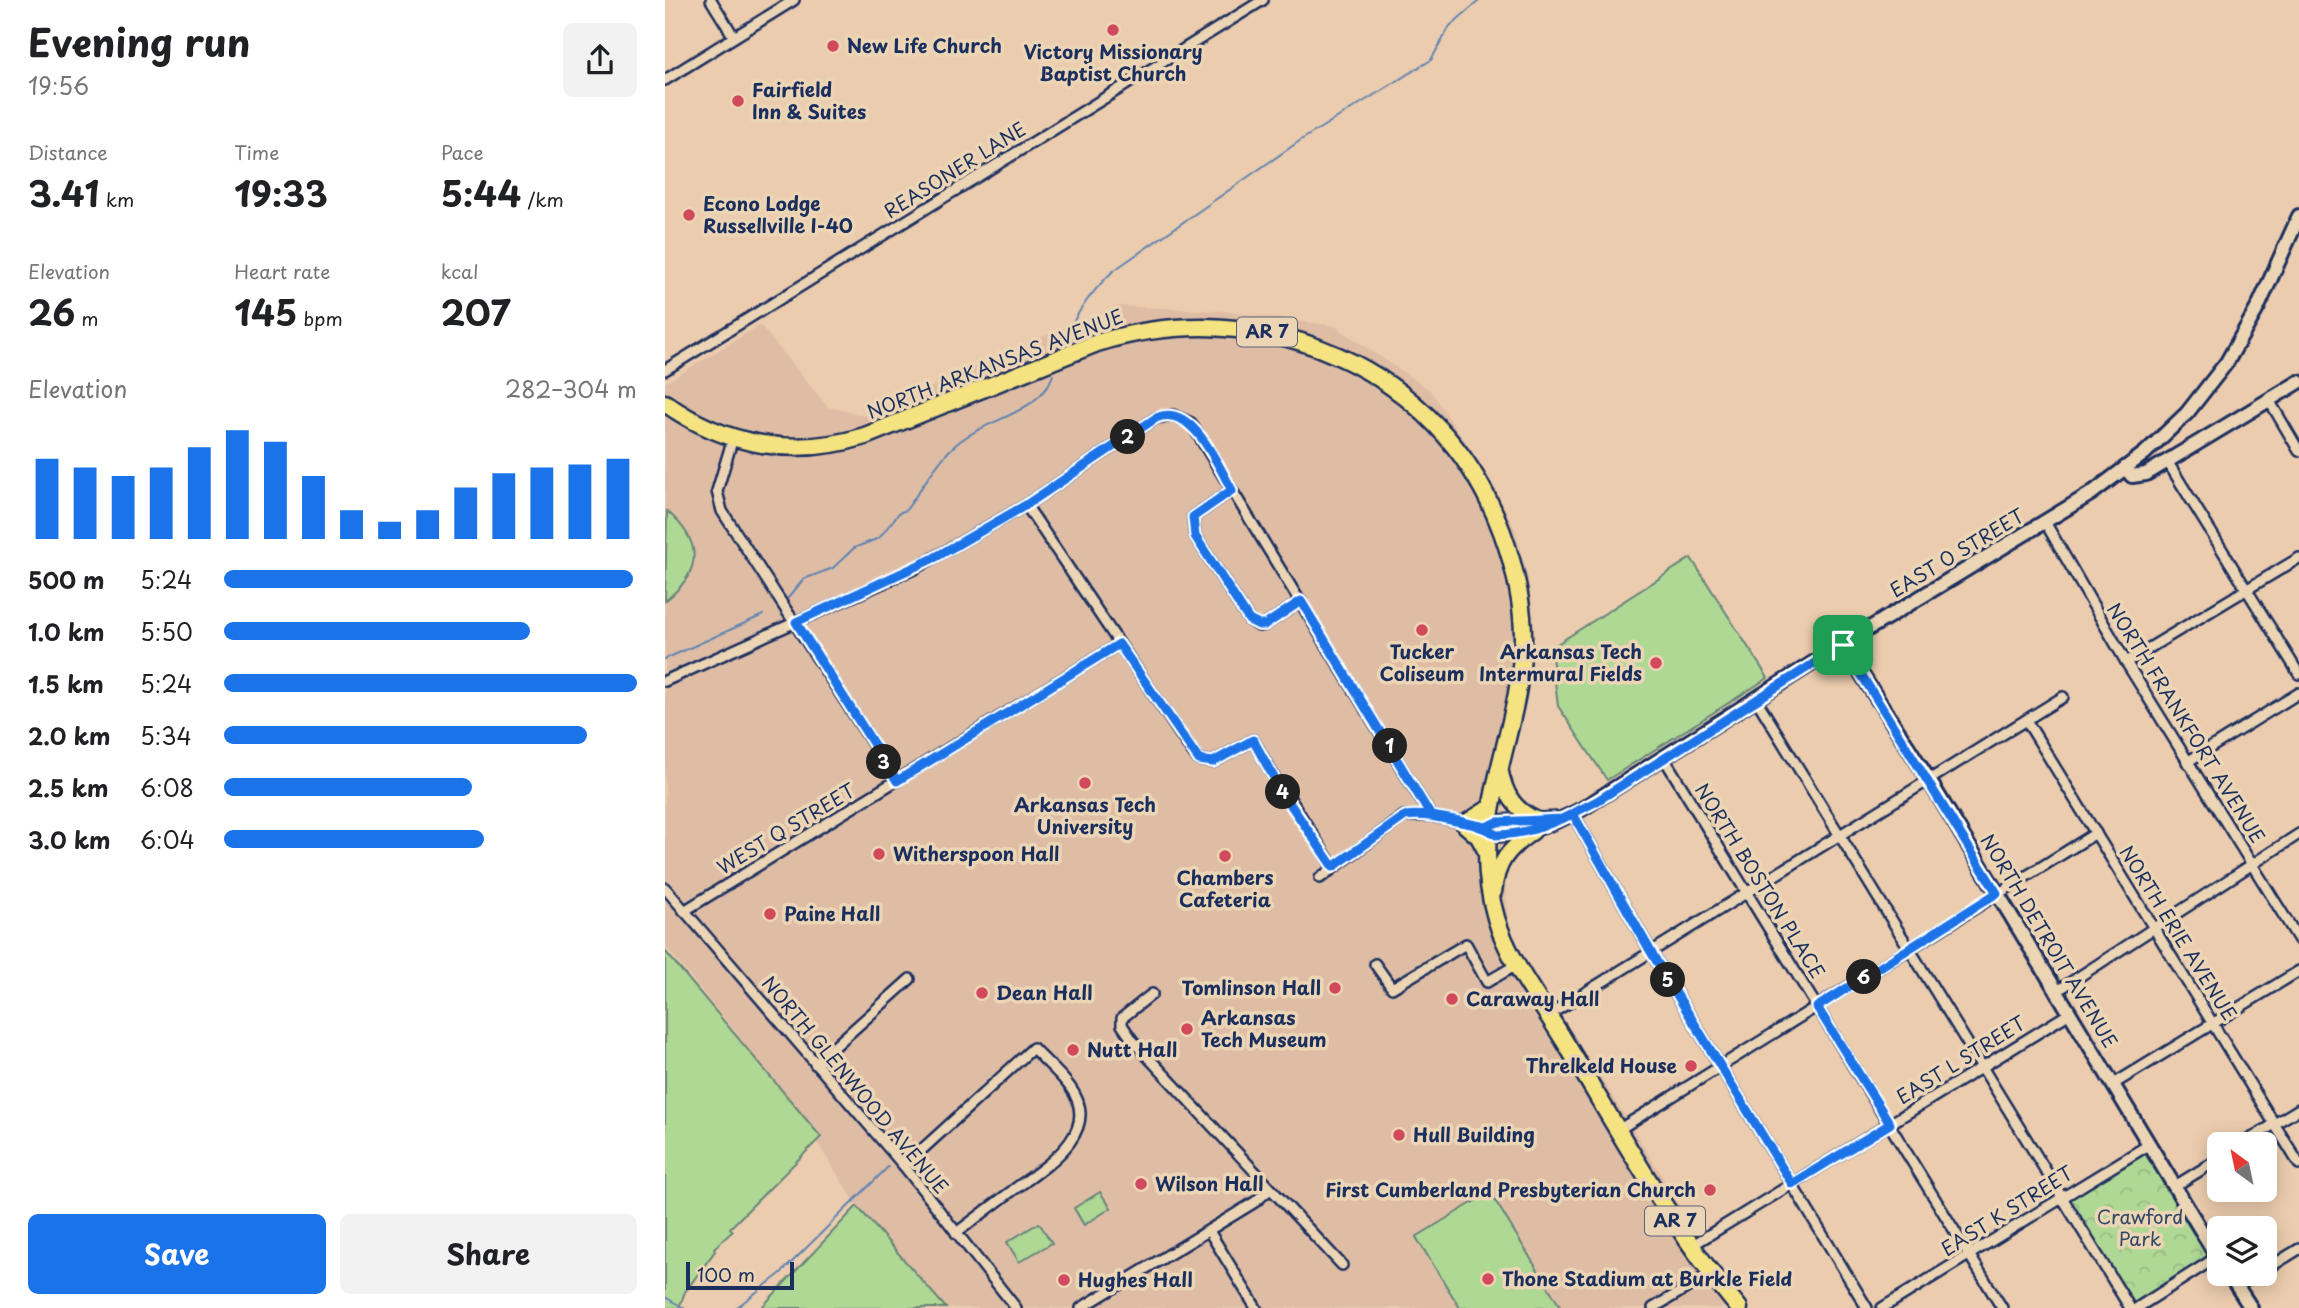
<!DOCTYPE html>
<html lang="en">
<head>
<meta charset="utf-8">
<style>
  :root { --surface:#fff; --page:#f2f2f2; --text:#202124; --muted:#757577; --accent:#1a73e8 }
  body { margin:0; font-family:"Playpen Sans",sans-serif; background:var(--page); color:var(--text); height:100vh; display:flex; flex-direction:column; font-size:26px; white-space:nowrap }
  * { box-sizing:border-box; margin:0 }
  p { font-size:23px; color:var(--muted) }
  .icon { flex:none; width:38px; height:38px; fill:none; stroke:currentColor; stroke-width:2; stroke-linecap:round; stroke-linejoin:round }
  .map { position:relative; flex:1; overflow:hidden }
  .panel { display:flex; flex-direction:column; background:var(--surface); width:665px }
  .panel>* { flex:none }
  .needle { width:46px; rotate:327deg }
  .fabs { position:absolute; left:1542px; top:1132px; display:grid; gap:14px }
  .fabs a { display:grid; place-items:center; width:70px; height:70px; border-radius:10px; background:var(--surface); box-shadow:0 4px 18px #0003; font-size:35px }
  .scale { position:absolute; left:21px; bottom:18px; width:108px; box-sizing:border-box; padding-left:7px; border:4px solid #1b2f5e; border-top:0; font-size:19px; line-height:24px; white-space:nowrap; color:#1b2f5e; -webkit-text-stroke:5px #ecd5b5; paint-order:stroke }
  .pin { position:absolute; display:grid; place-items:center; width:60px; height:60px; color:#fff; margin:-30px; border-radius:14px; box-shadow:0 4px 10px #0006 }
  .km { position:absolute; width:35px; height:35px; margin:-18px; border-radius:50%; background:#222; color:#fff; font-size:19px; line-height:35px; text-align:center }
  .round { display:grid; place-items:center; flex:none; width:74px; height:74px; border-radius:10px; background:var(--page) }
  .overview { display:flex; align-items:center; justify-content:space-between; height:119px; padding:0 28px }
  h1 { font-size:38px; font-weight:700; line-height:52px }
  .figures { display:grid; grid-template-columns:repeat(3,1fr); gap:10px; height:119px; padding:7px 28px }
  .figures div { display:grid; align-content:center }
  .figures b { font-size:35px; font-weight:700 }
  .figures small { font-size:19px; font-weight:400 }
  .figures p { font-size:19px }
  .chart { height:196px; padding:14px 28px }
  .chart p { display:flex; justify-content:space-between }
  .chart svg { width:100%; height:126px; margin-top:7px; stroke:var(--accent); stroke-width:6 }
  .button { display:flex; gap:14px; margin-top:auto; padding:14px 28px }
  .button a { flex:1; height:80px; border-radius:10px; background:var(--accent); color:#fff; font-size:28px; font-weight:700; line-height:80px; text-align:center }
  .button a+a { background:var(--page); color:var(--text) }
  ul { padding:0 28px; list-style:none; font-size:23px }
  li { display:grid; grid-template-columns:112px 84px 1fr; align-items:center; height:52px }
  li i { height:18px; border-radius:9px; background:var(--accent) }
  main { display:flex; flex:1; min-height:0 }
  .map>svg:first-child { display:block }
  .built { fill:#dfbda5 }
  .grass { fill:#b0d895; stroke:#66847a; stroke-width:2 }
  .park { fill:url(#park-crowns); stroke:#66847a; stroke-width:2 }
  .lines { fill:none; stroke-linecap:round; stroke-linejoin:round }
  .stream { stroke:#6184b1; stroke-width:2 }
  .street-casing { stroke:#1b2f5e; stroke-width:14 }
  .secondary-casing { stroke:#1b2f5e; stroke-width:18 }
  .primary-casing { stroke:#1b2f5e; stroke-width:19 }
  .highway-casing { stroke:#1b2f5e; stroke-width:21 }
  .street { stroke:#ecd5b5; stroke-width:9 }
  .secondary { stroke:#ecd5b5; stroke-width:12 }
  .primary { stroke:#f5e382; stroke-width:14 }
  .highway { stroke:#f5e382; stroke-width:16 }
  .route-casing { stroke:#fff; stroke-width:14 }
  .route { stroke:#1a73e8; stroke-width:9 }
  .poi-dot { fill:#d1495b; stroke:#ecd5b5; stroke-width:2.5 }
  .labels { text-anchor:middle; stroke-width:7; stroke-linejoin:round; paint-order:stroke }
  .shield { fill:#ecd5b5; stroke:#5a6178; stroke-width:2 }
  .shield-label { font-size:18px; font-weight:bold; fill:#1b2f5e }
  .poi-label { font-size:19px; font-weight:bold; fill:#1b2f5e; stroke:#ecd5b5; text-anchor:start }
  .street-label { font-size:19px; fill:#1b2f5e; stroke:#ecd5b5 }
  .park-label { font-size:19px; fill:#314866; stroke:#ecd5b5 }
</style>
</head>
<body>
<main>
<section class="panel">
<div class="overview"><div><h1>Evening run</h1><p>19:56</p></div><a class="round"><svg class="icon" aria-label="share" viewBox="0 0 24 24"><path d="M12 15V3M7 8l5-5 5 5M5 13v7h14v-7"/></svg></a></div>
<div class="figures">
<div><p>Distance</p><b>3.41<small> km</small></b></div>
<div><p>Time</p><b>19:33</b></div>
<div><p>Pace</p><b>5:44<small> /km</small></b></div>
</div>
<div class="figures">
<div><p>Elevation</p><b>26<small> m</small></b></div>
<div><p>Heart rate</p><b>145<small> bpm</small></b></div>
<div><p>kcal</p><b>207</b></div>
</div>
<div class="chart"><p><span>Elevation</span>282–304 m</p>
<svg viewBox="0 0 160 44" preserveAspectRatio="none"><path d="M5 44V16M15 44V19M25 44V22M35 44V19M45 44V12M55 44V6M65 44V10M75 44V22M85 44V34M95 44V38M105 44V34M115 44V26M125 44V21M135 44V19M145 44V18M155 44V16"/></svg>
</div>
<ul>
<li><b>500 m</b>5:24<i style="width:99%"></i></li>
<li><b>1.0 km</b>5:50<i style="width:74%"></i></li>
<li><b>1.5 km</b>5:24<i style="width:100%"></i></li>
<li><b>2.0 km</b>5:34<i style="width:88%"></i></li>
<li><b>2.5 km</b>6:08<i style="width:60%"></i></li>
<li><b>3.0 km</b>6:04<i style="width:63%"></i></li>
</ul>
<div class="button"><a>Save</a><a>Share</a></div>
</section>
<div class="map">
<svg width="1634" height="1308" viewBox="0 0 1634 1308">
  <defs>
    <pattern id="park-crowns" width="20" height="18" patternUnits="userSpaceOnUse" patternTransform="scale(1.75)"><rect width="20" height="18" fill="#b0d895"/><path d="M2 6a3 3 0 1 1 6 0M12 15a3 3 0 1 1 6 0" fill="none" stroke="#97ba83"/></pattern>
  </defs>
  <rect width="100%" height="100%" fill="#ecccae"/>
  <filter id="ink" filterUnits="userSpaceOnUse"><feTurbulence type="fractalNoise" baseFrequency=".0143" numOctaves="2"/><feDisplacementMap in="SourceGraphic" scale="14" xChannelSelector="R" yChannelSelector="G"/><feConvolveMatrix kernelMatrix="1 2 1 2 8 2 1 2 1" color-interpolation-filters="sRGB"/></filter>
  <g filter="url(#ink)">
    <polygon class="built" points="453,306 559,311 670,326 765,390 820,471 850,529 864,583 869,637 835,808 844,932 996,1174 1074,1308 267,1308 210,1233 120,1093 0,946 0,383 95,325 163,407 202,416 381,335"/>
    <g class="grass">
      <path d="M2,511C38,542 38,571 0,601Z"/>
      <polygon points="1026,558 1103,678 942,780 893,706 886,648"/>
      <polygon points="0,951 156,1137 65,1228 68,1231 49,1248 50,1251 20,1292 14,1308 0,1308"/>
      <polygon points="435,1192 446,1208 419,1225 409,1208"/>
      <polygon points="825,1192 896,1308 795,1308 751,1237"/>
      <polygon points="192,1206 281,1308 96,1308"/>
      <polygon points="374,1223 387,1243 354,1262 342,1242"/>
    </g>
    <polygon class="park" points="1483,1149 1549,1256 1468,1306 1402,1199"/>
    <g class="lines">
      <g class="stream">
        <path d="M401,338C412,310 428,291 448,271L636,140L766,60L785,26L815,0"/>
        <path d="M123,598L139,579L168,568L189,548L214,538L234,513L241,510C255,491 269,466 286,449C316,418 373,417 388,375"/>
        <polyline points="0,659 98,615"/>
        <polyline points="0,1297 19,1308"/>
        <polyline points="71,1308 115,1274 223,1167"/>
      </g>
      <defs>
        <g id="street">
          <polyline points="46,0 69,37"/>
          <polyline points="0,80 129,0"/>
          <polyline points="0,370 598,0"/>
          <polyline points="1604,400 1634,451"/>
          <polyline points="68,438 52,491 57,511 232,781"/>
          <polyline points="1502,461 1634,674"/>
          <polyline points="567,490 528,517 530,536 584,620 594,626 600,625 636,601"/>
          <polyline points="361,505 528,753 534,760 548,762 588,740 617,791 624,797 668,867"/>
          <polyline points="1380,522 1461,662 1634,940"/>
          <polyline points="1461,662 1634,558"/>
          <polyline points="0,681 251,568 361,505 491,418 508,415 526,423 766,816 821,827"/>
          <polyline points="1091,699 1465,1308"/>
          <polyline points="1361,720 1634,1164"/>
          <polyline points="999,758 1337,1308"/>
          <polyline points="1522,762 1634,693"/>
          <polyline points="908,814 986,952 1202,1308"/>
          <polyline points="655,878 739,816 766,816"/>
          <polyline points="0,888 239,1166 351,1308"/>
          <polyline points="19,911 454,644"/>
          <polyline points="710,964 727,988 801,944 822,982 853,964"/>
          <polyline points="1392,991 1634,834"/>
          <polyline points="487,994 457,1018 457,1025 468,1041 677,1265"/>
          <polyline points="884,1015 1398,697"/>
          <polyline points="150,1064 245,979"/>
          <polyline points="1447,1085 1634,971"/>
          <polyline points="953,1130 1431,833"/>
          <polyline points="1577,1144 1634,1109"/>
          <path d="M239,1166L368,1048C380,1061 395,1073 405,1087C439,1133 378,1168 347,1191C328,1205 310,1219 291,1233"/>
          <polyline points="1510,1186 1554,1159"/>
          <polyline points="544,1231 591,1308"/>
          <polyline points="1026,1246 1405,1013"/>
          <polyline points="1600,1270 1634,1249"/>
          <polyline points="1572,1286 1592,1274"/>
          <polyline points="416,1308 590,1202 605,1189"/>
          <polyline points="988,1308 1045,1274"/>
          <polyline points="1217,1308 1485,1144"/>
          <polyline points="1472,1308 1552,1257"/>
        </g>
        <g id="secondary">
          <polyline points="1460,468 1467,476 1481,474 1634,382"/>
          <polyline points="1178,645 1264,780 1554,1260"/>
          <path d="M897,819L833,822L821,827L831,835C865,833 888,824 917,809L1162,654L1427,493L1480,453L1522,413L1562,362L1593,307L1634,216"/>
          <polyline points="1564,1274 1586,1308"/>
        </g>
        <g id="primary">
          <path d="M835,768C840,793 848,810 873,820"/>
          <polyline points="821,852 813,837 798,824 825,807"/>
          <path d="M829,892C832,862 843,849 868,832"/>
        </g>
        <path id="highway" d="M0,403C60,446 130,458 200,436L432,343C597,292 776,366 837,532C849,565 858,603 858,638C856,738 801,816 831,918C844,962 876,1002 900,1042C955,1132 1006,1227 1074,1308"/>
      </defs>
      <use href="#street" class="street-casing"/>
      <use href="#secondary" class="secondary-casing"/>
      <use href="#primary" class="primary-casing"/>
      <use href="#highway" class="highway-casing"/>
      <use href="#street" class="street"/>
      <use href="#secondary" class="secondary"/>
      <use href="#primary" class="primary"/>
      <use href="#highway" class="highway"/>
    </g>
  </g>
  <g class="lines" filter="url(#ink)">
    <defs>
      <path id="route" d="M1178,645L932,801L897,819L833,822L821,827L766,816L636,601L600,625H594L584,620L530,536L528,517L567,490C552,464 527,402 491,418L361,505L269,558L131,622L232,781L454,644L534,760L548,762L588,740L617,792L668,867L740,816C761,813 814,822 831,835C861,834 881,826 908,814L986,952L1127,1184L1225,1124L1152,1007L1332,893L1178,645"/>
    </defs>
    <use href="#route" class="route-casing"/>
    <use href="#route" class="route"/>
  </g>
  <g class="poi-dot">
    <circle cx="448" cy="30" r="7"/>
    <circle cx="168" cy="46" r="7"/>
    <circle cx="73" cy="101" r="7"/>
    <circle cx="24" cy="215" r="7"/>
    <circle cx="757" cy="630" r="7"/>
    <circle cx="991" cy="663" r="7"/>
    <circle cx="420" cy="783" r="7"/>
    <circle cx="214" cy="854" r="7"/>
    <circle cx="560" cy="856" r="7"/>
    <circle cx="105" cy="914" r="7"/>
    <circle cx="670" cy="988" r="7"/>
    <circle cx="317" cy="993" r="7"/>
    <circle cx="787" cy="999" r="7"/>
    <circle cx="522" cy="1029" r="7"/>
    <circle cx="408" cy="1050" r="7"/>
    <circle cx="1026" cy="1066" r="7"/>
    <circle cx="734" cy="1135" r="7"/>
    <circle cx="476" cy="1184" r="7"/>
    <circle cx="1045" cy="1190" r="7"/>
    <circle cx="823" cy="1279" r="7"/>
    <circle cx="399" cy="1280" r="7"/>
  </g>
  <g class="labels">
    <g class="shield">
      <rect x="572" y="317.5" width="60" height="29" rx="5"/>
      <rect x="980" y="1206.5" width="60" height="29" rx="5"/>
    </g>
    <g class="shield-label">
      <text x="602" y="338">AR 7</text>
      <text x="1010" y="1227">AR 7</text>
    </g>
    <g class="poi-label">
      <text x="182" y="53">New Life Church</text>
      <text x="448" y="59" text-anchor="middle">Victory Missionary<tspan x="448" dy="22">Baptist Church</tspan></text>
      <text x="87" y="97">Fairfield<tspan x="87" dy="22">Inn &amp; Suites</tspan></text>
      <text x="38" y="211">Econo Lodge<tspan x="38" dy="22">Russellville I-40</tspan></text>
      <text x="757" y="659" text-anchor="middle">Tucker<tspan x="757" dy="22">Coliseum</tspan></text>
      <text x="977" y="659" text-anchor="end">Arkansas Tech<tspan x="977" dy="22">Intermural Fields</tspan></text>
      <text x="420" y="812" text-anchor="middle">Arkansas Tech<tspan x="420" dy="22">University</tspan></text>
      <text x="228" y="861">Witherspoon Hall</text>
      <text x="560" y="885" text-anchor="middle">Chambers<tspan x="560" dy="22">Cafeteria</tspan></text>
      <text x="119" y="921">Paine Hall</text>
      <text x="656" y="995" text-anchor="end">Tomlinson Hall</text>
      <text x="331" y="1000">Dean Hall</text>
      <text x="801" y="1006">Caraway Hall</text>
      <text x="536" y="1025">Arkansas<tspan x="536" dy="22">Tech Museum</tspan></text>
      <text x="422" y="1057">Nutt Hall</text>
      <text x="1012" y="1073" text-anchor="end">Threlkeld House</text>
      <text x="748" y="1142">Hull Building</text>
      <text x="490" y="1191">Wilson Hall</text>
      <text x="1031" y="1197" text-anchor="end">First Cumberland Presbyterian Church</text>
      <text x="837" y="1286">Thone Stadium at Burkle Field</text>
      <text x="413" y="1287">Hughes Hall</text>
    </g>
    <g class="street-label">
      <text transform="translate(290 170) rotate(-32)" y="7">REASONER LANE</text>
      <text transform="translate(330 364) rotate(-21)" y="7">NORTH ARKANSAS AVENUE</text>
      <text transform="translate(1292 553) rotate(-31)" y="7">EAST O STREET</text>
      <text transform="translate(1521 723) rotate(58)" y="7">NORTH FRANKFORT AVENUE</text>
      <text transform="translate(121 829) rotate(-31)" y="7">WEST Q STREET</text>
      <text transform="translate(1095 881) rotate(58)" y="7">NORTH BOSTON PLACE</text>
      <text transform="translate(1513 933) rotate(58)" y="7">NORTH ERIE AVENUE</text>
      <text transform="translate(1384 941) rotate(59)" y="7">NORTH DETROIT AVENUE</text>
      <text transform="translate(1296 1060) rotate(-32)" y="7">EAST L STREET</text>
      <text transform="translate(190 1085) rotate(50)" y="7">NORTH GLENWOOD AVENUE</text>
      <text transform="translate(1342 1211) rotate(-32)" y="7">EAST K STREET</text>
    </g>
    <g class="park-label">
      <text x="1475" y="1224">Crawford<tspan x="1475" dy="22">Park</tspan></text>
    </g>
  </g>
</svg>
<div class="fabs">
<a><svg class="needle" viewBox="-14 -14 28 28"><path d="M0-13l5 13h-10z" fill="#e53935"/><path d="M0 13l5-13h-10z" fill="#757577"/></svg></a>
<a><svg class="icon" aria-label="layers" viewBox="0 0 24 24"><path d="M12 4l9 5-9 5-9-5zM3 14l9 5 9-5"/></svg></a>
</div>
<div class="scale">100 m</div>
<div class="pin" style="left:1178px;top:645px;background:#1e9e55"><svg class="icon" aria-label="arrive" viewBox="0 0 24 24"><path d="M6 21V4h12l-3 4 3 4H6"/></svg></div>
<b class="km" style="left:725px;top:746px">1</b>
<b class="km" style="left:463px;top:437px">2</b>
<b class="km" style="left:219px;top:762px">3</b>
<b class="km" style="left:618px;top:792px">4</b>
<b class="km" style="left:1003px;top:980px">5</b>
<b class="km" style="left:1199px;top:977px">6</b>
</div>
</main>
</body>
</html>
